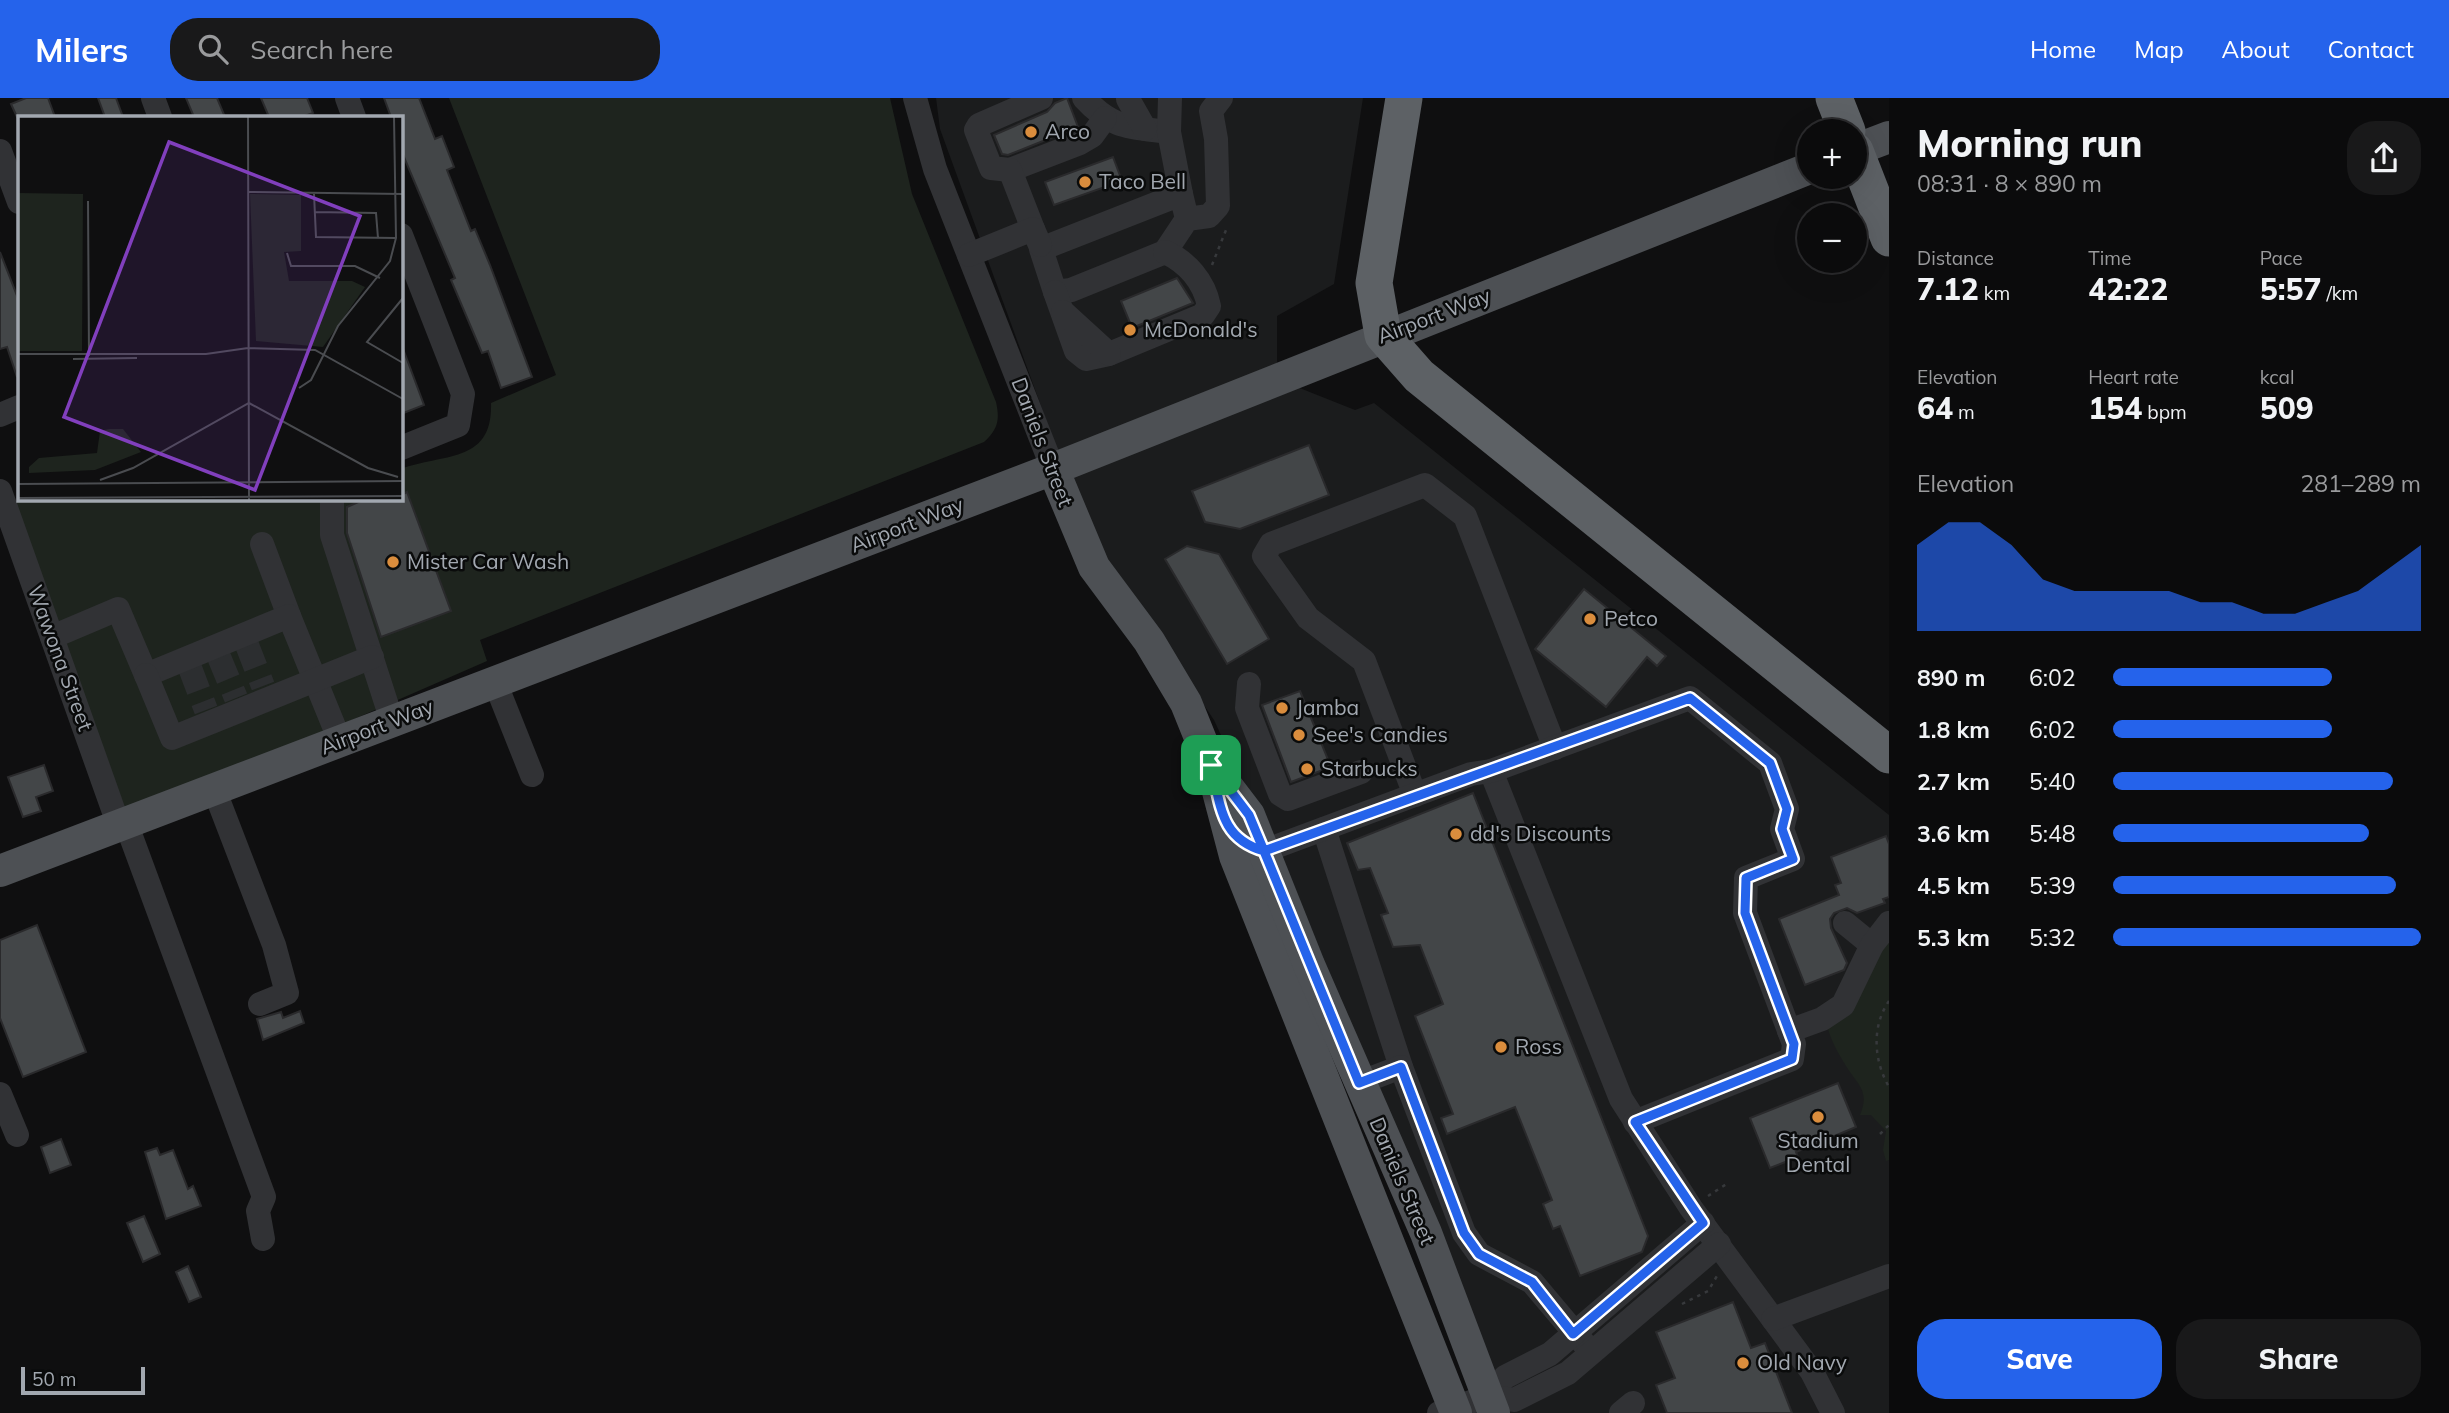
<!DOCTYPE html>
<html lang="en">
<head>
<meta charset="utf-8">
<style>
  :root { --surface:#0b0b0c; --page:#19191a; --text:#f1f3f6; --muted:#9a9b9d; --line:#2b2b2d; --accent:#2563eb }
  body { margin:0; font-family:Mulish,sans-serif; background:var(--page); color:var(--text); height:100vh; display:flex; flex-direction:column; font-size:26px; white-space:nowrap }
  * { box-sizing:border-box; margin:0 }
  p { font-size:23px; color:var(--muted) }
  .icon { flex:none; width:38px; height:38px; fill:none; stroke:currentColor; stroke-width:2; stroke-linecap:round; stroke-linejoin:round }
  .map { position:relative; flex:1; overflow:hidden }
  .panel { display:flex; flex-direction:column; background:var(--surface); width:560px }
  .panel>* { flex:none }
  .buttons { position:absolute; left:1797px; top:21px; display:grid; gap:14px }
  .buttons a { display:grid; place-items:center; width:70px; height:70px; border-radius:50%; background:var(--surface); box-shadow:0 7px 28px #0002,0 0 0 2px var(--line); font-size:35px }
  .scale { position:absolute; left:21px; bottom:18px; width:124px; box-sizing:border-box; padding-left:7px; border:4px solid #a2a8b0; border-top:0; font-size:19px; line-height:24px; white-space:nowrap; color:#a2a8b0; -webkit-text-stroke:5px #0a0b0b; paint-order:stroke }
  .pin { position:absolute; display:grid; place-items:center; width:60px; height:60px; color:#fff; margin:-30px; border-radius:14px; box-shadow:0 4px 10px #0006 }
  .round { display:grid; place-items:center; flex:none; width:74px; height:74px; border-radius:28px; background:var(--page) }
  .headline { display:flex; align-items:center; justify-content:space-between; height:119px; padding:0 28px }
  h1 { font-size:38px; font-weight:800; line-height:52px }
  .figures { display:grid; grid-template-columns:repeat(3,1fr); gap:10px; height:119px; padding:7px 28px }
  .figures div { display:grid; align-content:center }
  .figures b { font-size:30px; font-weight:800 }
  .figures small { font-size:19px; font-weight:400 }
  .figures p { font-size:19px }
  .chart { height:196px; padding:14px 28px }
  .chart p { display:flex; justify-content:space-between }
  .chart svg { width:100%; height:126px; margin-top:7px; fill:var(--accent); opacity:.7 }
  .primary-button { display:flex; gap:14px; margin-top:auto; padding:14px 28px }
  .primary-button a { flex:1; height:80px; border-radius:28px; background:var(--accent); color:#fff; font-size:28px; font-weight:800; line-height:80px; text-align:center }
  .primary-button a+a { background:var(--page); color:var(--text) }
  ul { padding:0 28px; list-style:none; font-size:23px }
  li { display:grid; grid-template-columns:112px 84px 1fr; align-items:center; height:52px }
  li i { height:18px; border-radius:9px; background:var(--accent) }
  header { display:flex; align-items:center; gap:42px; box-sizing:border-box; height:98px; padding:0 35px; background:var(--accent); color:#fff }
  header strong { font-size:33px }
  nav { display:flex; gap:38px; margin-inline-start:auto; font-size:24px }
  .search { width:490px; height:63px; background:var(--page); display:flex; align-items:center; gap:18px; box-sizing:border-box; padding:0 24px; border-radius:28px; color:var(--muted); font-size:26px }
  main { display:flex; flex:1; min-height:0 }
  .map>svg:first-child { display:block }
  .built { fill:#1b1c1d }
  .green { fill:#1e241e }
  .building { fill:#434648; stroke:#2a2a2c; stroke-width:2 }
  .lines { fill:none; stroke-linecap:round; stroke-linejoin:round }
  .minor-tunnel { stroke:#2c2e30; stroke-width:24; stroke-dasharray:24 12; stroke-linecap:butt }
  .path { stroke:#37393c; stroke-width:2.5; stroke-dasharray:3.5 5; stroke-linecap:butt }
  .minor { stroke:#313235; stroke-width:24 }
  .major { stroke:#4d5054; stroke-width:32 }
  .highway { stroke:#5d6165; stroke-width:37 }
  .route-casing { stroke:#fff; stroke-width:14 }
  .route { stroke:#2563eb; stroke-width:9 }
  .poi-dot { fill:#da8d3d; stroke:#0a0b0b; stroke-width:2.5 }
  .labels { text-anchor:middle; stroke-width:5; stroke-linejoin:round; paint-order:stroke }
  .poi-label { font-size:21px; fill:#a2a8b0; stroke:#0a0b0b; text-anchor:start }
  .street-label { font-size:21px; fill:#a2a8b0; stroke:#0a0b0b }
  .inset-road { fill:none; stroke:#4a4c50; stroke-width:2 }
  .view { fill:#813fbd; fill-opacity:0.15; stroke:#813fbd; stroke-width:3.5 }
  .inset-edge { fill:none; stroke:#a2a8b0; stroke-width:3.5 }
</style>
</head>
<body>
<header>
<strong>Milers</strong>
<div class="search"><svg class="icon" aria-label="search" viewBox="0 0 24 24"><circle cx="10" cy="10" r="6"/><path d="M15 15l6 6"/></svg>Search here</div>
<nav><a>Home</a><a>Map</a><a>About</a><a>Contact</a></nav>
</header>
<main>
<div class="map">
<svg width="1889" height="1315" viewBox="0 0 1889 1315">
  <rect width="100%" height="100%" fill="#0f0f10"/>
  <g class="built">
    <polygon points="936,0 1363,0 1334,186 1277,218 1277,273 1060,360 940,31"/>
    <polygon points="1282,283 1355,312 1374,305 1889,717 1889,1315 1501,1315 1265,733 1214,622 1107,464 1069,378"/>
  </g>
  <g class="green">
    <path d="M449,0H890L912,96L996,304C1000,322 998,331 984,344L480,542L487,563L251,666L125,711L14,404L21,401H401V371C443,355 493,366 491,305L556,277Z"/>
    <path d="M1889,832V1062L1886,1063L1883,1052L1886,1033L1871,1017H1860C1870,993 1858,987 1846,968C1838,955 1830,941 1827,927Z"/>
  </g>
  <g class="building">
    <polygon points="26,0 48,0 55,19 17,19 11,6"/>
    <polygon points="98,0 116,0 123,19 105,19"/>
    <polygon points="186,0 217,0 225,19 194,19"/>
    <polygon points="261,0 307,0 313,15 302,19 269,19"/>
    <polygon points="384,0 419,0 435,41 442,38 454,69 447,72 471,133 475,131 490,167 532,279 501,290 488,253 482,255 451,182 455,180 401,52 401,19 391,19"/>
    <polygon points="1067,0 1078,29 1008,57 1002,56 994,37 1047,14 1055,5"/>
    <polygon points="1113,59 1122,83 1054,107 1045,84"/>
    <polygon points="0,154 19,203 17,279 7,249 0,251"/>
    <polygon points="1177,180 1193,205 1132,230 1121,203"/>
    <polygon points="402,248 424,307 401,316 401,249"/>
    <polygon points="1309,347 1329,397 1240,431 1205,424 1192,393"/>
    <polygon points="407,394 451,513 381,539 347,435 347,409 365,401 401,401 401,397"/>
    <polygon points="1187,448 1219,456 1269,541 1227,566 1165,461"/>
    <polygon points="1584,491 1666,558 1657,568 1647,559 1606,609 1535,551"/>
    <polygon points="1300,593 1331,669 1291,684 1262,607"/>
    <polygon points="44,667 53,693 36,699 41,713 23,719 8,679"/>
    <polygon points="1473,695 1648,1138 1642,1154 1580,1178 1560,1128 1553,1131 1543,1106 1552,1102 1515,1009 1447,1036 1441,1020 1453,1016 1415,918 1443,906 1420,847 1393,849 1381,817 1388,815 1370,770 1358,772 1347,745"/>
    <polygon points="1886,738 1889,746 1889,799 1883,801 1885,805 1857,815 1847,810 1834,815 1830,821 1831,830 1847,865 1844,872 1805,887 1779,821 1839,797 1835,787 1841,785 1831,759"/>
    <polygon points="37,827 86,954 23,979 0,920 0,842"/>
    <polygon points="300,913 304,925 263,942 257,921 281,914 283,920"/>
    <polygon points="1838,985 1856,1029 1796,1054 1798,1059 1770,1070 1750,1020"/>
    <polygon points="61,1041 71,1067 50,1075 41,1049"/>
    <polygon points="157,1050 160,1057 173,1052 188,1091 193,1088 201,1108 166,1121 145,1054"/>
    <polygon points="144,1118 160,1156 143,1164 127,1125"/>
    <polygon points="188,1168 201,1199 189,1204 176,1174"/>
    <polygon points="1733,1204 1751,1250 1765,1245 1792,1315 1667,1315 1656,1287 1675,1280 1656,1234"/>
  </g>
  <g class="lines">
    <g class="minor-tunnel">
      <polyline points="247,547 263,588"/>
      <polyline points="219,559 236,600"/>
      <polyline points="190,570 206,612"/>
    </g>
    <g class="path">
      <polyline points="1212,167 1226,132"/>
      <path d="M1889,903C1871,929 1874,963 1889,989"/>
      <polyline points="1880,1036 1889,1027"/>
      <polyline points="1708,1098 1728,1085"/>
      <polyline points="1682,1206 1708,1193 1717,1178"/>
    </g>
    <g class="minor">
      <polyline points="153,0 160,19"/>
      <polyline points="347,0 354,19"/>
      <polyline points="915,0 935,71 1053,371"/>
      <path d="M1084,0C1112,31 1130,29 1169,34"/>
      <polyline points="1170,0 1169,34 1181,96"/>
      <polyline points="1128,1 1145,31"/>
      <polyline points="0,53 19,104"/>
      <polyline points="1010,72 1080,45 1092,38 1105,20"/>
      <polyline points="1187,121 1165,154 1071,192 1055,194 1041,151 1181,96 1187,121 1209,118 1218,108 1216,41 1211,13 1221,0"/>
      <polyline points="1033,131 1010,72 991,70 976,32 979,27 1041,0"/>
      <polyline points="401,137 463,296 458,327 401,350"/>
      <polyline points="969,157 1033,131 1040,147"/>
      <path d="M1055,194L1076,253L1086,261L1109,256L1203,217L1209,208C1204,183 1187,164 1165,154"/>
      <polyline points="1063,214 1109,256"/>
      <polyline points="0,317 19,309"/>
      <polyline points="0,393 119,728"/>
      <polyline points="332,401 332,437 392,623"/>
      <polyline points="262,446 289,518"/>
      <polyline points="52,539 118,511 146,577 289,518 340,643"/>
      <polyline points="146,577 172,640 372,559"/>
      <polyline points="495,584 532,677"/>
      <polyline points="1249,586 1247,610 1280,696 1288,701 1361,674"/>
      <polyline points="1491,673 1621,1001 1691,1110 1812,1274 1833,1315"/>
      <polyline points="214,691 274,847 287,895 260,906"/>
      <polyline points="1415,697 1364,563 1308,520 1264,458 1271,446 1425,387 1465,418 1555,650"/>
      <polyline points="126,725 264,1099 258,1113 263,1141"/>
      <polyline points="1324,731 1401,969 1464,1135 1479,1156 1532,1184 1591,1254"/>
      <polyline points="1247,748 1264,753 1471,676 1491,673 1690,600 1770,665 1787,711 1782,731 1793,761 1746,780 1745,815 1794,946 1792,961 1635,1024"/>
      <polyline points="1845,825 1872,847"/>
      <polyline points="1789,933 1822,921 1843,907 1872,847 1889,825"/>
      <polyline points="1359,985 1401,969"/>
      <polyline points="0,996 17,1037"/>
      <polyline points="1773,1221 1889,1178"/>
      <polyline points="1488,1298 1505,1279 1550,1256 1703,1125"/>
      <polyline points="1439,1315 1488,1298 1514,1302 1568,1275 1719,1146"/>
      <polyline points="1621,1315 1633,1305"/>
    </g>
    <g class="major">
      <polyline points="1855,52 1889,39"/>
      <polyline points="1053,371 1094,469 1149,543 1186,605 1211,667 1235,758 1456,1315"/>
      <polyline points="1220,679 1249,717 1309,867 1426,1135 1494,1315"/>
      <polyline points="0,773 1053,371 1810,70"/>
    </g>
    <g class="highway">
      <polyline points="1404,0 1374,185 1383,237 1419,278 1889,657"/>
      <polyline points="1834,0 1847,33"/>
      <polyline points="1855,53 1889,140"/>
    </g>
  </g>
  <g class="lines">
    <defs>
      <path id="route" d="M1211,667L1249,717L1264,753L1690,600L1770,665L1787,711L1782,731L1793,761L1746,780L1745,815L1794,946L1792,961L1635,1024L1703,1125L1573,1236L1532,1184L1479,1156L1464,1135L1401,969L1359,985L1264,753C1219,740 1221,706 1211,667"/>
    </defs>
    <use href="#route" class="route-casing"/>
    <use href="#route" class="route"/>
  </g>
  <g class="poi-dot">
    <circle cx="1031" cy="34" r="7"/>
    <circle cx="1085" cy="84" r="7"/>
    <circle cx="1130" cy="232" r="7"/>
    <circle cx="393" cy="464" r="7"/>
    <circle cx="1590" cy="521" r="7"/>
    <circle cx="1282" cy="610" r="7"/>
    <circle cx="1299" cy="637" r="7"/>
    <circle cx="1307" cy="671" r="7"/>
    <circle cx="1456" cy="736" r="7"/>
    <circle cx="1501" cy="949" r="7"/>
    <circle cx="1818" cy="1019" r="7"/>
    <circle cx="1743" cy="1265" r="7"/>
  </g>
  <g class="labels">
    <g class="poi-label">
      <text x="1045" y="41">Arco</text>
      <text x="1099" y="91">Taco Bell</text>
      <text x="1144" y="239">McDonald's</text>
      <text x="407" y="471">Mister Car Wash</text>
      <text x="1604" y="528">Petco</text>
      <text x="1296" y="617">Jamba</text>
      <text x="1313" y="644">See's Candies</text>
      <text x="1321" y="678">Starbucks</text>
      <text x="1470" y="743">dd's Discounts</text>
      <text x="1515" y="956">Ross</text>
      <text x="1818" y="1050" text-anchor="middle">Stadium<tspan x="1818" dy="24">Dental</tspan></text>
      <text x="1757" y="1272">Old Navy</text>
    </g>
    <g class="street-label">
      <text transform="translate(1434 218) rotate(-21)" y="7">Airport Way</text>
      <text transform="translate(1042 344) rotate(69)" y="7">Daniels Street</text>
      <text transform="translate(907 427) rotate(-21)" y="7">Airport Way</text>
      <text transform="translate(60 560) rotate(70)" y="7">Wawona Street</text>
      <text transform="translate(377 629) rotate(-21)" y="7">Airport Way</text>
      <text transform="translate(1402 1083) rotate(67)" y="7">Daniels Street</text>
    </g>
  </g>
  <g transform="translate(18 18)">
    <rect width="385" height="385" fill="#0f0f10"/>
    <path d="M0,77L65,78L64,235H0ZM232,78L283,79V135L266,136L271,165H334L347,171L305,231L238,225ZM91,313H105L123,336L77,354L11,357V351L21,342L79,337L82,315Z" fill="#1e241e"/>
    <path class="inset-road" d="M230,1L231,384M230,76L385,78M296,78L298,121L378,122M70,85L71,240M296,96L358,97L360,122M269,137L273,150H337L362,162M385,182L349,226L385,247M230,232L297,234L385,283M0,238H188L230,232M55,243L119,242M281,272L293,264L320,210L372,145L378,122L376,1M82,364L115,352L231,287L350,352L380,361M0,368L385,365M0,382L385,380"/>
    <path class="view" d="M151,26L342,100L237,374L46,301Z"/>
    <rect width="385" height="385" class="inset-edge"/>
  </g>
</svg>
<div class="buttons">
<a>+</a>
<a>−</a>
</div>
<div class="scale">50 m</div>
<div class="pin" style="left:1211px;top:667px;background:#1e9e55"><svg class="icon" aria-label="arrive" viewBox="0 0 24 24"><path d="M6 21V4h12l-3 4 3 4H6"/></svg></div>
</div>
<section class="panel">
<div class="headline"><div><h1>Morning run</h1><p>08:31 · 8 × 890 m</p></div><a class="round"><svg class="icon" aria-label="share" viewBox="0 0 24 24"><path d="M12 15V3M7 8l5-5 5 5M5 13v7h14v-7"/></svg></a></div>
<div class="figures">
<div><p>Distance</p><b>7.12<small> km</small></b></div>
<div><p>Time</p><b>42:22</b></div>
<div><p>Pace</p><b>5:57<small> /km</small></b></div>
</div>
<div class="figures">
<div><p>Elevation</p><b>64<small> m</small></b></div>
<div><p>Heart rate</p><b>154<small> bpm</small></b></div>
<div><p>kcal</p><b>509</b></div>
</div>
<div class="chart"><p><span>Elevation</span>281–289 m</p>
<svg viewBox="0 0 160 44" preserveAspectRatio="none"><path d="M0 44V14L10 6L20 6L30 14L40 26L50 30L60 30L70 30L80 30L90 34L100 34L110 38L120 38L130 34L140 30L150 22L160 14V44z"/></svg>
</div>
<ul>
<li><b>890 m</b>6:02<i style="width:71%"></i></li>
<li><b>1.8 km</b>6:02<i style="width:71%"></i></li>
<li><b>2.7 km</b>5:40<i style="width:91%"></i></li>
<li><b>3.6 km</b>5:48<i style="width:83%"></i></li>
<li><b>4.5 km</b>5:39<i style="width:92%"></i></li>
<li><b>5.3 km</b>5:32<i style="width:100%"></i></li>
</ul>
<div class="primary-button"><a>Save</a><a>Share</a></div>
</section>
</main>
</body>
</html>
